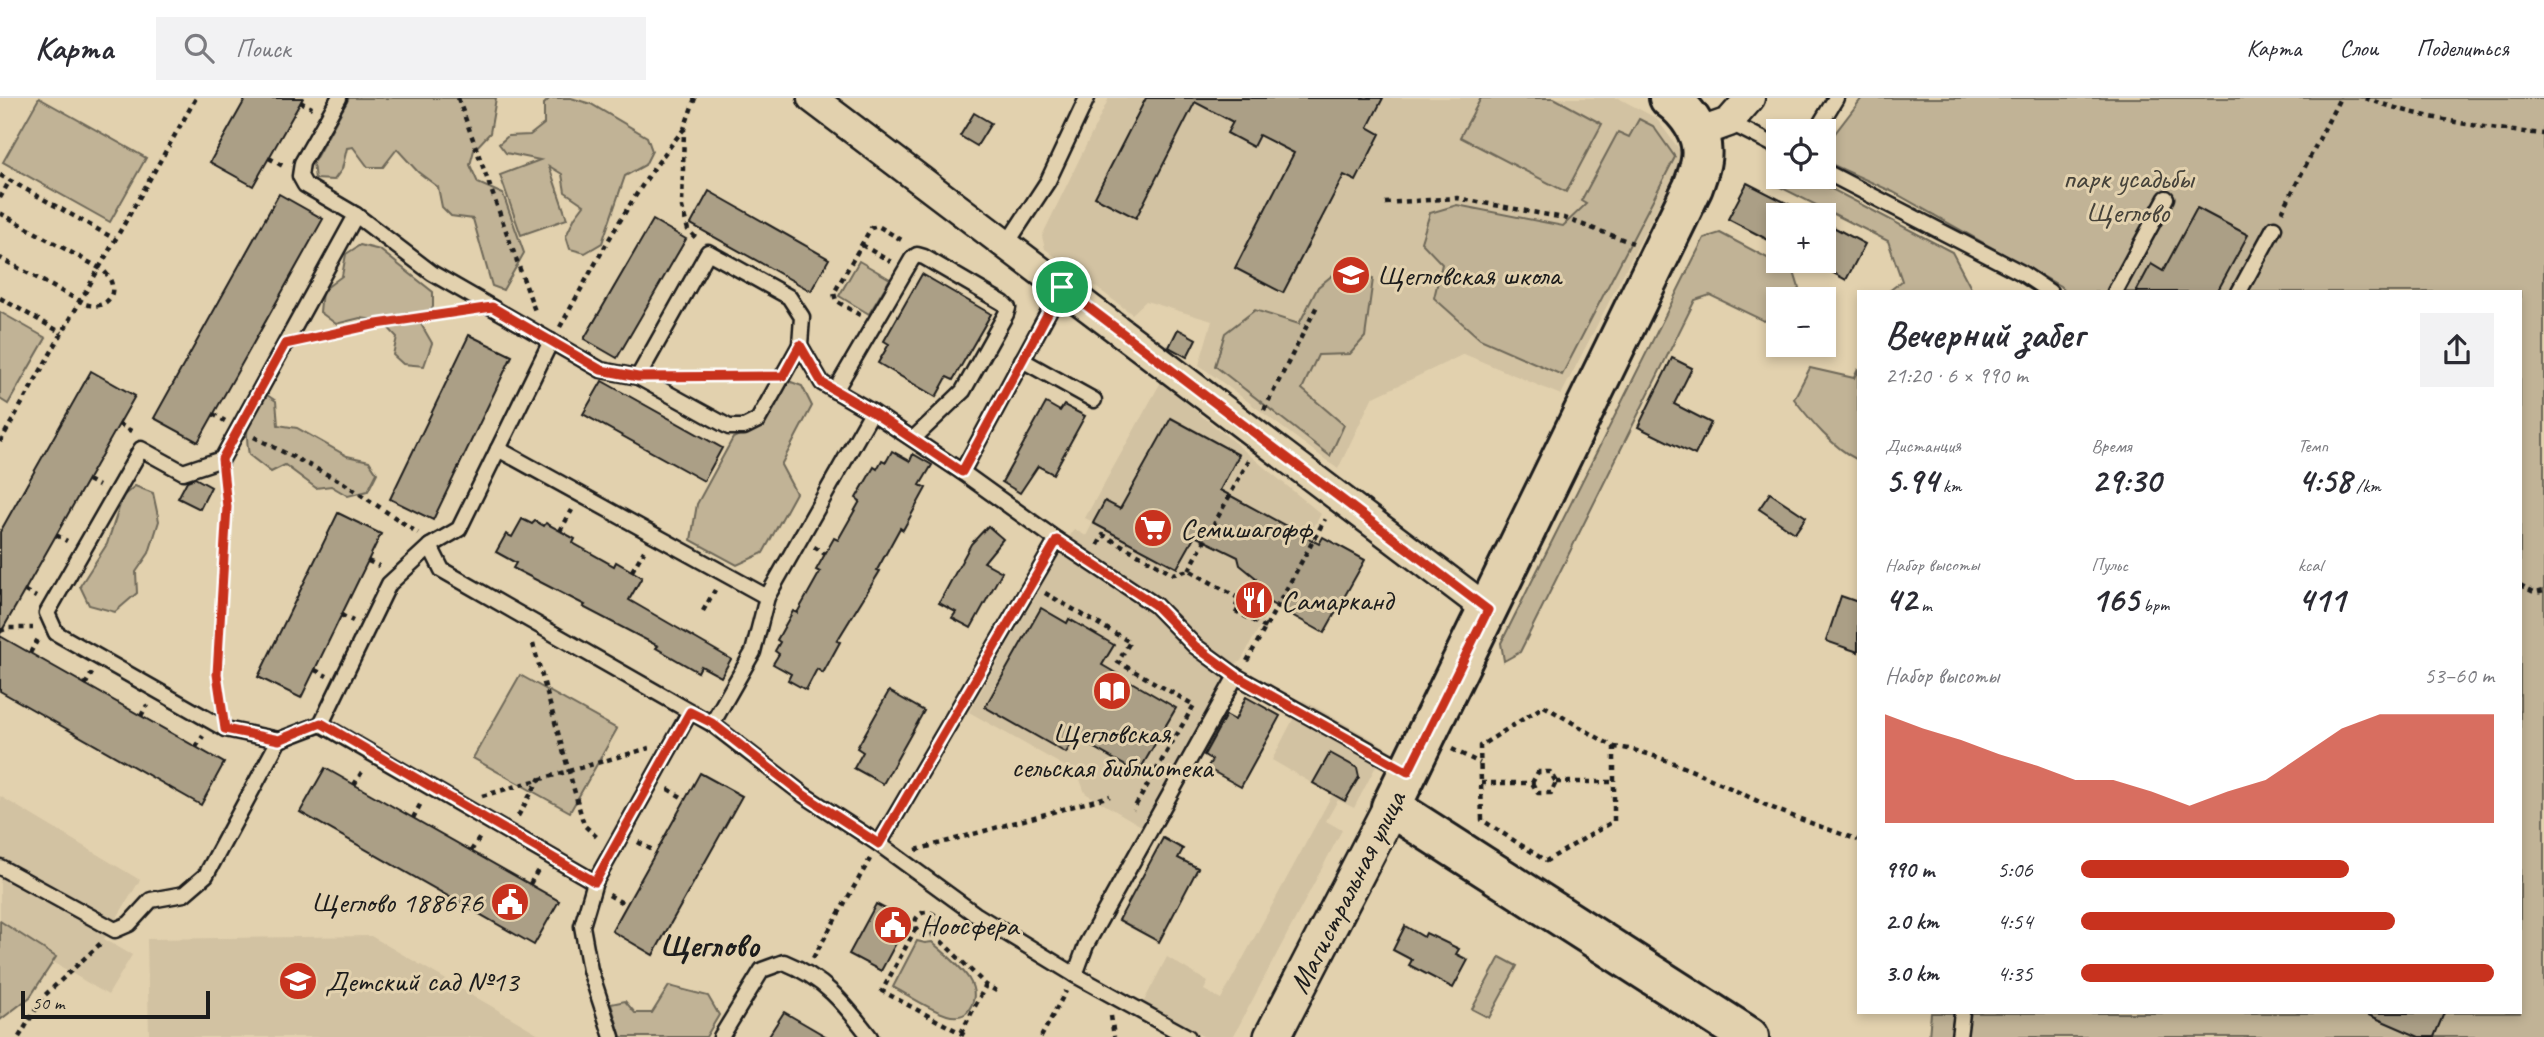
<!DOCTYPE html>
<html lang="ru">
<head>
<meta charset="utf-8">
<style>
  :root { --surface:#fff; --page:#f2f2f3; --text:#2b2b33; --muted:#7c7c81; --line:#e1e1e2; --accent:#c8321e }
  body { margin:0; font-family:Caveat,sans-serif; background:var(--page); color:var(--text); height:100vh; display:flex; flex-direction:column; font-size:26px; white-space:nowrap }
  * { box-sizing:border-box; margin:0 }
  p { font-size:23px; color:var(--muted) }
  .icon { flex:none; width:38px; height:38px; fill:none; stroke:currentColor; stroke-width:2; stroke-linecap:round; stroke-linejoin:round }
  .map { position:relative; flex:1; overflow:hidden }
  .drawer { position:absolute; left:1857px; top:192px; width:665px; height:724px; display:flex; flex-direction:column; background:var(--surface); border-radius:0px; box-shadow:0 4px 10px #0003 }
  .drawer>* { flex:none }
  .controls { position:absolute; left:1766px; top:21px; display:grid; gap:14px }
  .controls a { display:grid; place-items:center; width:70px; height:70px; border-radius:0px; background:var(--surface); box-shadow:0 4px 10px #0003; font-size:35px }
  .scale { position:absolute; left:21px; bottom:18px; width:189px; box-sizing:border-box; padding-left:7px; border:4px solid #1c1c1c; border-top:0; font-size:19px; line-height:24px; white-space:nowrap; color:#1c1c1c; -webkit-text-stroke:5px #e2d1ae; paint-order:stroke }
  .pin { position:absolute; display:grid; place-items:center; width:60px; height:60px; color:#fff; margin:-30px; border:4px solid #fff; border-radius:50%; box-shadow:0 2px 7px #0007 }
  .round { display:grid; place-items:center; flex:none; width:74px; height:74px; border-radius:0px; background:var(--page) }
  .headline { display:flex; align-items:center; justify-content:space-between; height:119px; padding:0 28px }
  h1 { font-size:38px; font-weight:600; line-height:52px }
  .metrics { display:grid; grid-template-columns:repeat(3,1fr); gap:10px; height:119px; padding:7px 28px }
  .metrics div { display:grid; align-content:center }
  .metrics b { font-size:35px; font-weight:600 }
  .metrics small { font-size:19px; font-weight:400 }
  .metrics p { font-size:19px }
  .chart { height:196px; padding:14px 28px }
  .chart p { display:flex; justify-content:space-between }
  .chart svg { width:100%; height:126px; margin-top:7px; fill:var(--accent); opacity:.7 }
  ul { padding:0 28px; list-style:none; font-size:23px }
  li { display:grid; grid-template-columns:112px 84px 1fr; align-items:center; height:52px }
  li i { height:18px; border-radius:9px; background:var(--accent) }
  header { display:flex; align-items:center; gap:42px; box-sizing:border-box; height:98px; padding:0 35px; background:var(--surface); border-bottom:2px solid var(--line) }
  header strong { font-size:33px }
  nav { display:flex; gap:38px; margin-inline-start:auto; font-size:24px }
  .search { width:490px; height:63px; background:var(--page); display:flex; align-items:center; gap:18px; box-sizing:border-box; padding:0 24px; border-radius:0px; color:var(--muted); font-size:26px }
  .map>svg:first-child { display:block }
  .built { fill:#d2c2a2 }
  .green { fill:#c1b396; stroke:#6e6859; stroke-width:2 }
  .building { fill:#ab9f86; stroke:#1c1c1c; stroke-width:2 }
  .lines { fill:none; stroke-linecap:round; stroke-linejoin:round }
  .service-casing { stroke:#1c1c1c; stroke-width:19 }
  .minor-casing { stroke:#1c1c1c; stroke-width:33 }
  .tertiary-casing { stroke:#1c1c1c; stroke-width:40 }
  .secondary-casing { stroke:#1c1c1c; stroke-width:44 }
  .path { stroke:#1c1c1c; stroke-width:4.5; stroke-dasharray:5 5; stroke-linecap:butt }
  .service { stroke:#e2d1ae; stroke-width:14 }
  .minor { stroke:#e2d1ae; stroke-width:28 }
  .tertiary { stroke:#e2d1ae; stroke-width:35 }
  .secondary { stroke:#e2d1ae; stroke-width:38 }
  .route-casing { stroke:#fff; stroke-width:14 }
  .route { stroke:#c8321e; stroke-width:9 }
  .labels { text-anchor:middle; stroke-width:6; stroke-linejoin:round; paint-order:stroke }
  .park-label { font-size:30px; fill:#45423a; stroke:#e2d1ae }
  .poi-label { font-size:30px; fill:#1c1c1c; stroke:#e2d1ae; text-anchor:start }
  .street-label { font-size:30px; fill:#1c1c1c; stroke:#e2d1ae }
  .quarter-label { font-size:33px; font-weight:bold; fill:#1c1c1c; stroke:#e2d1ae }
</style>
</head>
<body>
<header>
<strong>Карта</strong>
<div class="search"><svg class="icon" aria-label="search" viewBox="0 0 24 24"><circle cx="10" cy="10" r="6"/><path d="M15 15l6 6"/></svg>Поиск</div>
<nav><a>Карта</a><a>Слои</a><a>Поделиться</a></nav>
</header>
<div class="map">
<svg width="2544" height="939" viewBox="0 0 2544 939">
  <rect width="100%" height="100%" fill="#e2d1ae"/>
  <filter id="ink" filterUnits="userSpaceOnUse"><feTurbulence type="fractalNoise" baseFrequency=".0143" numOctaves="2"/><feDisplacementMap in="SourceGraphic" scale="14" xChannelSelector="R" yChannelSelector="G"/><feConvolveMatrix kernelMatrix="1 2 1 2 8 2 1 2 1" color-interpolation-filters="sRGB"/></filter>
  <g filter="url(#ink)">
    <g class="built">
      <polygon points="1109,0 1618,0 1656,20 1684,58 1561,297 1464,256 1372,300 1338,371 1199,267 1212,223 1146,203 1132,216 1045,151 1042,138"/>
      <polygon points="1161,284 1321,416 1241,563 1235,566 1143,729 1085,695 1078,676 969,614 1074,431 1086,438 1093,424 1085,420"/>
      <polygon points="1303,602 1386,649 1354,710 1338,702 1326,723 1342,732 1233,939 1204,939 1143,905 1167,859 1208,884 1204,892 1221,901 1332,697 1272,662"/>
      <polygon points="0,698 140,782 104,841 132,857 108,897 0,832"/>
      <polygon points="371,838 544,939 149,939 147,841"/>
    </g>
    <g class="green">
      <polygon points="39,0 146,60 110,124 3,64"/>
      <polygon points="349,0 496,0 490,35 474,52 470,67 478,85 503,96 524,155 503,192 492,188 473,121 451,118 442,109 438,89 418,74 397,51 383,69 368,69 353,49 347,50 342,71 334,82 315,81 313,65"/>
      <polygon points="550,0 571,0 591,6 647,39 652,53 645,67 625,78 602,145 585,155 570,151 566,138 575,119 584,107 565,94 562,76 549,68 567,121 521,137 500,77 540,62 506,55 499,46 508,38 530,37 544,26 544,6"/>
      <polygon points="1481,0 1554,0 1602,26 1566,94 1460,39"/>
      <polygon points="1862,0 2544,0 2544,939 1929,939 1931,915 2520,915 2520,194 2066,194 2060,188 1893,94 1833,67 1826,47"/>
      <polygon points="1639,21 1653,28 1675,59 1562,277 1480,241 1434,200 1442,166 1421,144 1430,115 1457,107 1563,128 1586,106 1581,103 1618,34 1629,39"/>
      <polygon points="1772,68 1778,69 1778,79 1809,79 1952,154 1973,194 1888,194 1902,183 1888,143 1770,84"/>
      <polygon points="1720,135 1794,174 1799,190 1793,201 1778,201 1778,217 1764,223 1710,197 1695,202 1520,554 1504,563 1501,545 1704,140"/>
      <polygon points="360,147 380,152 433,194 433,209 421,226 432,245 424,268 403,266 393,257 397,239 382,223 360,220 336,226 320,214 322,193 342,178 346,156"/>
      <polygon points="859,163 890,181 869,216 839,198"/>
      <polygon points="1345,167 1358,169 1373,181 1365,239 1350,256 1318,257 1302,291 1344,327 1330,358 1215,268 1225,235 1255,212 1299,226 1318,189"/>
      <polygon points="0,214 46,240 8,306 0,301"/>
      <path d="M1810,270L1854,280L1858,271V362C1833,350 1811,323 1794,301Z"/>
      <polygon points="786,282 802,288 812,308 781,367 796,395 763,455 737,467 691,442 697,406 733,340 762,326"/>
      <path d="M267,297L276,303L278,327L297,330L347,358L369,363L377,375L368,393L348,398L331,388L316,390L285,367L271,374L249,357C244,330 247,316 267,297Z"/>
      <polygon points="135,388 153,395 159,423 149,455 136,474 137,495 115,514 89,507 80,488 107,446 123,398"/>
      <polygon points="520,577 617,631 570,714 473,660"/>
      <polygon points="0,823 56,859 30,899 0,922"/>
      <path d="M917,843L925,845L932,844C950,861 990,887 967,914C963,919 953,919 947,917C928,911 910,898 893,889Z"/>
      <polygon points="1500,859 1517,868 1489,920 1472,911"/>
      <polygon points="669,888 708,898 719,917 706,939 621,939 611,906 625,903 635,915 652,915"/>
    </g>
    <g class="building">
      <polygon points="246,0 303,0 253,88 210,64"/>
      <polygon points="1146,0 1383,0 1368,29 1380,36 1356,83 1344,77 1283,195 1235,170 1294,55 1259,37 1253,49 1227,35 1233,24 1195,4 1136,120 1095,99"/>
      <polygon points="974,15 991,25 977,48 960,38"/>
      <polygon points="1747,85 1810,117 1778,117 1778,147 1728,121"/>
      <polygon points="709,93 829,161 811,193 691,126"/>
      <polygon points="279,96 323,121 198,344 154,320"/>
      <polygon points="2197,110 2248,137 2217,194 2136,194 2151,166 2163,173"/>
      <polygon points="653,122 686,141 617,260 584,241"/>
      <polygon points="1824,124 1865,146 1846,182 1824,170"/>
      <polygon points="922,176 991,216 953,282 947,279 936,299 878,265 889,246 884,243"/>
      <polygon points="1178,231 1196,241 1187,259 1169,249"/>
      <polygon points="469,237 512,258 433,422 390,401"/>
      <polygon points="1672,260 1692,270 1674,306 1711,325 1695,357 1638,329"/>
      <polygon points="91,273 135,298 0,536 0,434"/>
      <polygon points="602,283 722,350 704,383 583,316"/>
      <polygon points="1046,305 1060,313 1064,307 1085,318 1053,376 1038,368 1020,395 1002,384"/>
      <polygon points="1171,320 1239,357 1220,392 1319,446 1323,439 1365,462 1324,535 1249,493 1256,480 1240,467 1238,459 1195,438 1177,470 1093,425 1105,403 1120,411"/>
      <polygon points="892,353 910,363 913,356 932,367 920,387 926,390 903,432 900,430 877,472 880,473 837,543 840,544 823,575 817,571 806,592 788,582 791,576 773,566 779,556 775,553 780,544 777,542 793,513 797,515 811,490 820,474 816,472 834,440 838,442 860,403 856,400 874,369 877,371 882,362 886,364"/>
      <polygon points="195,380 211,389 200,411 178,400 187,383"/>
      <polygon points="1770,395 1806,419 1795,435 1759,411"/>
      <polygon points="338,415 381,436 301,600 258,579"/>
      <polygon points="522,421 532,426 535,423 544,428 546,425 575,441 573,445 614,468 616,464 642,479 629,502 731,561 721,579 701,568 698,574 656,550 658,548 583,509 585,507 513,470 516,465 496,454 506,436 512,439"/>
      <polygon points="988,428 1003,441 984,464 1002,474 971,530 952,520 956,514 939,505 971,446"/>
      <polygon points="1841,498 1858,504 1858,554 1826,543"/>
      <polygon points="1041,510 1067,525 1069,521 1114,547 1102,567 1176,610 1138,675 1075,639 1066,655 985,609"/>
      <polygon points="0,538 224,665 201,707 0,593"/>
      <polygon points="889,593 924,613 883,686 854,670 863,654 857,650"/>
      <polygon points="1246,599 1280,618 1241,689 1207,670 1212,662 1204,657 1226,617 1235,622"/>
      <polygon points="1330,655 1357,670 1359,679 1345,703 1313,685"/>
      <polygon points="325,670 559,803 534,847 300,714"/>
      <polygon points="700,675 742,698 653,857 612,833"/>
      <polygon points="1163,740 1183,751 1178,760 1198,770 1159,844 1119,822"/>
      <polygon points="876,806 908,823 881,873 849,856"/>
      <polygon points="1405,828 1424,839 1426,835 1459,851 1456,856 1468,862 1453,890 1409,867 1412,862 1393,852"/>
      <polygon points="784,914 827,939 768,939"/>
      <polygon points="2364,915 2444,915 2434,939 2419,939"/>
    </g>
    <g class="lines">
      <defs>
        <g id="service">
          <polyline points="339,0 302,65 300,78 305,87 356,117 432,175 601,272 638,279 729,329 744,329 758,322 800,247"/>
          <polyline points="1729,24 1778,49"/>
          <polyline points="1816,33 1836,0"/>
          <polyline points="1824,73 2020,174 2050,194"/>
          <polyline points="356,117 222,361 183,374 141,351 47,515 56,535 225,631 279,642 321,626 389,486 430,448 459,431 551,243"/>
          <polyline points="1006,147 1048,83 1087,0"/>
          <polyline points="2115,194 2166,100"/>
          <polyline points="2239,194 2274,130"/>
          <polyline points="1022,262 1094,302"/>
          <polyline points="638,279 708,154 789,199 802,219 800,247 822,285 872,314 962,374 1057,442 1155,507 1195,548 1236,578 1407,673"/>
          <polyline points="835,293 912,161 917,157 924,159 1003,205 1008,210 1006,216 963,293 913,341"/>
          <polyline points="498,351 767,499"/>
          <polyline points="962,374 1062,189"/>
          <polyline points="430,448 442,472 712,626 804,697 879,746 975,816 1075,877 1188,939"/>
          <polyline points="321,626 595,784"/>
          <polyline points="712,626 753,554 767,499 872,314"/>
          <polyline points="879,746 1057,442"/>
          <polyline points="0,769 115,832 129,826 151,802 184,796 206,777 279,642"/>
          <polyline points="1075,877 1086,847 1236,578"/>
          <polyline points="612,939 590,872 582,828 595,784 690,614"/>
          <path d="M721,939L762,872L784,864C824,880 844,905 870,939"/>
          <polyline points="1959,939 1962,915"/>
        </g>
        <g id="minor">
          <polyline points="812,0 1488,512"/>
          <polyline points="1698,35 1729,24 1750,0"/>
        </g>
        <polyline id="tertiary" points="1272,939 1391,709"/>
        <path id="secondary" d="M1669,0C1688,14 1705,37 1701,62C1700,71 1696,80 1693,89L1391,709L1749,939"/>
      </defs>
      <use href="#service" class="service-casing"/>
      <use href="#minor" class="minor-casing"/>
      <use href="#tertiary" class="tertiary-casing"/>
      <use href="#secondary" class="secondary-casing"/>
      <g class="path">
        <polyline points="458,0 535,213"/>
        <polyline points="695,0 684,31 682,109 688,132 696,140"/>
        <path d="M2365,0C2420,20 2486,31 2544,36"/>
        <polyline points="300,4 312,10"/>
        <polyline points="269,60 283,68"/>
        <polyline points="0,77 115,141"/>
        <polyline points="0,100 10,82"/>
        <polyline points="1385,105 1457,100 1564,120 1633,145"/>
        <polyline points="2282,114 2340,0"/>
        <path d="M0,115L103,172C122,190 110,214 85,206L0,160"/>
        <polyline points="862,147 891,164"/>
        <polyline points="0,200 62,235"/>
        <polyline points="860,217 836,203 834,195 871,130 878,128 905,144"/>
        <path d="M560,229C598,161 634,91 684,31"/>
        <polyline points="309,241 377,226 459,214"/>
        <polyline points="677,279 763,278"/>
        <polyline points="1264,312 1317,208"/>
        <polyline points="213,316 225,323"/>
        <polyline points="119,326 133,334"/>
        <polyline points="254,339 342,384 418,435"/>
        <polyline points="0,344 196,0"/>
        <polyline points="88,382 99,388"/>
        <polyline points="560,433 572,412"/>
        <polyline points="56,437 67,443"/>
        <polyline points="1098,447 1103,437 1174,476 1189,472 1240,501 1234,512 1266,530"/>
        <polyline points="814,449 825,456"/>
        <polyline points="368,463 379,468"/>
        <polyline points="1189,472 1249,362"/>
        <polyline points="632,473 644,453"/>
        <polyline points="2520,487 2536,495 2544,493"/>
        <polyline points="25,493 36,499"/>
        <polyline points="1045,495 1130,544 1118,564 1194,607 1133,712"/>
        <polyline points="703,513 715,492"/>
        <polyline points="341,517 353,523"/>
        <polyline points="0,533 9,530 33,530"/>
        <polyline points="533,546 584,727 599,741"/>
        <polyline points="30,555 38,541"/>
        <polyline points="1247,563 1325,421"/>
        <polyline points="315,572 327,578"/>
        <polyline points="85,587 92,575"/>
        <path d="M222,608C211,532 232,455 224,379"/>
        <polygon points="1544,608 1614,649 1614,723 1546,763 1482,722 1480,648"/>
        <polyline points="141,618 147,607"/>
        <polyline points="196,649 203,638"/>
        <path d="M1614,649C1657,652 1727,689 1768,708C1798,721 1828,731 1858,742"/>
        <polyline points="1452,651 1480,665"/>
        <polyline points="1556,684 1614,684"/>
        <polyline points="1481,685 1532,685"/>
        <polyline points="1532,685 1538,674 1550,674 1556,684"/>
        <polyline points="1532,685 1538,695 1551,695 1556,684"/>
        <polyline points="354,687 363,672"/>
        <polyline points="668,691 685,701"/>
        <polyline points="482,698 649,650"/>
        <polyline points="518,718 540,680"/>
        <polyline points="413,720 421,705"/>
        <polyline points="638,744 656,754"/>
        <polyline points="916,752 1110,698"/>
        <polyline points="471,753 480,739"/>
        <polyline points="530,786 538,772"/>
        <polyline points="609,797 626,807"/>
        <circle cx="927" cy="826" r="12"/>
        <polyline points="916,830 882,893 968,939"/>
        <polyline points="934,836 986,887 1000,895"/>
        <polyline points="813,860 870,761"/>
        <polyline points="1111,918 1114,939"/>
        <polyline points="961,935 986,887"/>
        <polyline points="19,939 44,898 101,845"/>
        <polyline points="1041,939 1066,893"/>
      </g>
      <use href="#service" class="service"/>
      <use href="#minor" class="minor"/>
      <use href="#tertiary" class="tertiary"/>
      <use href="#secondary" class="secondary"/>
    </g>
  </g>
  <g class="lines" filter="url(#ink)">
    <defs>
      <polygon id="route" points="1062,189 1488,512 1408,674 1236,578 1195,548 1155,507 1057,442 879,746 804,697 712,625 690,614 595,784 321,625 279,642 225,631 217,576 227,409 222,361 285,246 377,226 492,209 601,272 638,279 783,278 800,247 822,285 872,314 962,374"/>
    </defs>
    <use href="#route" class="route-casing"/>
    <use href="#route" class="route"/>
  </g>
  <defs>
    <symbol id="school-disc" viewBox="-11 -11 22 22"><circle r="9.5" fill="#c8321e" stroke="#e2d1ae"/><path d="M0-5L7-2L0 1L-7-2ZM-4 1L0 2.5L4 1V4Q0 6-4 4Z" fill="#fff"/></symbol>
    <symbol id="supermarket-disc" viewBox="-11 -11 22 22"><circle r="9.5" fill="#c8321e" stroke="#e2d1ae"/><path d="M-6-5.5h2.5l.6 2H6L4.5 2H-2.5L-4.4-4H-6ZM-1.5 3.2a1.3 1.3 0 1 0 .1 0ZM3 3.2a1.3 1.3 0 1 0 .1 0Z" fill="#fff"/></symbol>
    <symbol id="restaurant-disc" viewBox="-11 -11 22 22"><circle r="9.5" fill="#c8321e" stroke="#e2d1ae"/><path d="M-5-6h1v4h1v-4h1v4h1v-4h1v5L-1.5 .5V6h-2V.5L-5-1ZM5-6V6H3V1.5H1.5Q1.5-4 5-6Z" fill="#fff"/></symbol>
    <symbol id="library-disc" viewBox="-11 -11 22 22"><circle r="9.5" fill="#c8321e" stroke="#e2d1ae"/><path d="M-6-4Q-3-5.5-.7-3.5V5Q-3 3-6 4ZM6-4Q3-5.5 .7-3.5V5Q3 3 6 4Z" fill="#fff"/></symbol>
    <symbol id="civic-disc" viewBox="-11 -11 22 22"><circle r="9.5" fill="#c8321e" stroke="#e2d1ae"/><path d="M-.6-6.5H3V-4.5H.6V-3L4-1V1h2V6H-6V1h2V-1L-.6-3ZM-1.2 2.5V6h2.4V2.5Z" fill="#fff"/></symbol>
  </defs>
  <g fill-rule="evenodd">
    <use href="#school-disc" x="1329" y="155" width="44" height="44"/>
    <use href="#supermarket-disc" x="1131" y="408" width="44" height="44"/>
    <use href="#restaurant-disc" x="1232" y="480" width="44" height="44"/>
    <use href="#library-disc" x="1090" y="571" width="44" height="44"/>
    <use href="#civic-disc" x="488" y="782" width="44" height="44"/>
    <use href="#civic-disc" x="871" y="805" width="44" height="44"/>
    <use href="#school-disc" x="276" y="861" width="44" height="44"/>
  </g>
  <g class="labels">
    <g class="park-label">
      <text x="2128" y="90">парк усадьбы<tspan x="2128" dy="34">Щеглово</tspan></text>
    </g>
    <g class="poi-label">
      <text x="1378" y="187">Щегловская школа</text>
      <text x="1180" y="440">Семишагофф</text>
      <text x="1281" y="512">Самарканд</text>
      <text x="1112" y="645" text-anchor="middle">Щегловская<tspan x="1112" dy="34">сельская библиотека</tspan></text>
      <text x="483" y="814" text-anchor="end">Щеглово 188676</text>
      <text x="920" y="837">Ноосфера</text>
      <text x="325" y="893">Детский сад №13</text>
    </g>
    <g class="street-label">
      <text transform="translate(1347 794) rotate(-63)" y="10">Магистральная улица</text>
    </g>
    <g class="quarter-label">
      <text x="710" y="858">Щеглово</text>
    </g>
  </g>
</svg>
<div class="controls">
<a><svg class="icon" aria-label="locate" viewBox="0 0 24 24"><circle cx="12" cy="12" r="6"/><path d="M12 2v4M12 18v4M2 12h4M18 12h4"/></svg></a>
<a>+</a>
<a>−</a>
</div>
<div class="scale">50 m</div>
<div class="pin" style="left:1062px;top:189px;background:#1e9e55"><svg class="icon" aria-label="arrive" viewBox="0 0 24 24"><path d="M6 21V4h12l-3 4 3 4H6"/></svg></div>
<section class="drawer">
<div class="headline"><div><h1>Вечерний забег</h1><p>21:20 · 6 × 990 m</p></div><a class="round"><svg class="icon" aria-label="share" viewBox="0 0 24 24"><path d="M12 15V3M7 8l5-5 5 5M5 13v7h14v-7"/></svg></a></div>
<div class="metrics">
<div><p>Дистанция</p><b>5.94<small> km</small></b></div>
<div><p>Время</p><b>29:30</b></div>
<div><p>Темп</p><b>4:58<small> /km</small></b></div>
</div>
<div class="metrics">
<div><p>Набор высоты</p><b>42<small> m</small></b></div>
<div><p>Пульс</p><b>165<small> bpm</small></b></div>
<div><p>kcal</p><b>411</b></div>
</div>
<div class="chart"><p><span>Набор высоты</span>53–60 m</p>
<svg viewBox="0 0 160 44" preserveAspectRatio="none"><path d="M0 44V6L10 11L20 15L30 20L40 24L50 29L60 29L70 33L80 38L90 33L100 29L110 20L120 11L130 6L140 6L150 6L160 6V44z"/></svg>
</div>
<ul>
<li><b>990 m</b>5:06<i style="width:65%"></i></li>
<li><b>2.0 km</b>4:54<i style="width:76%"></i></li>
<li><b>3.0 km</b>4:35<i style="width:100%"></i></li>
</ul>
</section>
</div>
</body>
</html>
